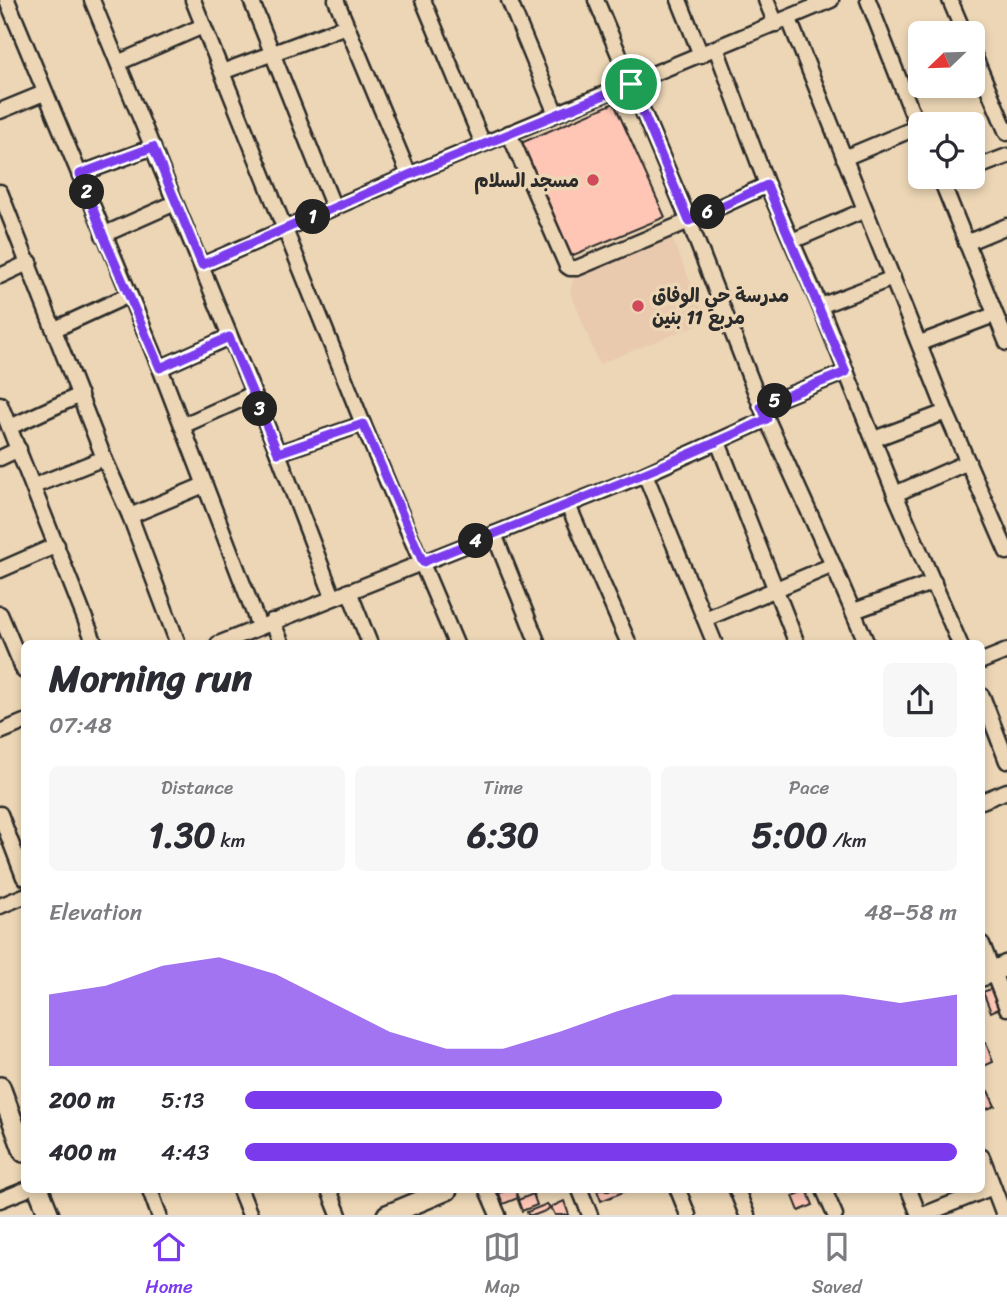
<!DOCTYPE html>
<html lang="en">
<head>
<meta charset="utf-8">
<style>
  :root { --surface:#fff; --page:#f7f7f7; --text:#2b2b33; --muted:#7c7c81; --line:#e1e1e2; --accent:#7c3aed }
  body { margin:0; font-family:Sriracha,"Playpen Sans Arabic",sans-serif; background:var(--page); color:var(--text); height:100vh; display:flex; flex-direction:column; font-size:26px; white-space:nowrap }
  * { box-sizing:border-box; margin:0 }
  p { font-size:23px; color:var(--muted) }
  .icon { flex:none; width:38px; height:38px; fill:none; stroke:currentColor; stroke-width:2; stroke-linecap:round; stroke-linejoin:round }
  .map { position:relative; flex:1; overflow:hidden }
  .sheet { position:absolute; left:21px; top:640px; width:964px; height:553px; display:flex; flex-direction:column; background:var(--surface); border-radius:10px; box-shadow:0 4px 10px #0003 }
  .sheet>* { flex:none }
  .needle { width:46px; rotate:247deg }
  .tools { position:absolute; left:908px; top:21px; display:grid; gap:14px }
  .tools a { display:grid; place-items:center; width:77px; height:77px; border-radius:10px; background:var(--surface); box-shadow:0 4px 10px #0003; font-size:35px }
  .pin { position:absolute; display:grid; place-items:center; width:60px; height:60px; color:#fff; margin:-30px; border:4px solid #fff; border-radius:50%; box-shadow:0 2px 7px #0007 }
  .km { position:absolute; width:35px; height:35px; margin:-18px; border-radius:50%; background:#222; color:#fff; font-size:19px; line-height:35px; text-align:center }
  .round { display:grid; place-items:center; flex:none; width:74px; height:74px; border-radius:10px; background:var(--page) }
  .head { display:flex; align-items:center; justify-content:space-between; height:119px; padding:0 28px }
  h1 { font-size:38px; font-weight:700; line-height:52px }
  .metrics { display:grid; grid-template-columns:repeat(3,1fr); gap:10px; height:119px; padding:7px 28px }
  .metrics div { display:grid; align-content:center; border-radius:10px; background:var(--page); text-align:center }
  .metrics b { font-size:35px; font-weight:700 }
  .metrics small { font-size:19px; font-weight:400 }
  .metrics p { font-size:19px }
  .chart { height:196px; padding:14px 28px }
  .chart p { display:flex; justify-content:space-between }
  .chart svg { width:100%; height:126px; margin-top:7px; fill:var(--accent); opacity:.7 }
  ul { padding:0 28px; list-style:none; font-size:23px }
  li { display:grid; grid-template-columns:112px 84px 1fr; align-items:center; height:52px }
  li i { height:18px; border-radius:9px; background:var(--accent) }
  .tabs { display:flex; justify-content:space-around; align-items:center; height:98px; border-top:2px solid var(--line); background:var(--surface); font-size:19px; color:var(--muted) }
  .tabs a { display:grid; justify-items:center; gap:4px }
  .tabs .current { color:var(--accent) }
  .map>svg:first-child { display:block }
  .built { fill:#eacaaf }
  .building { fill:#ffc6b5; stroke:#2b2b2b; stroke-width:2 }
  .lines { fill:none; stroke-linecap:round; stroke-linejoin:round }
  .street-casing { stroke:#2b2b2b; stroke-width:19 }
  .secondary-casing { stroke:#2b2b2b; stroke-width:24 }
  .street { stroke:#ecd6b5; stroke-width:14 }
  .secondary { stroke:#ecd6b5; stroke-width:19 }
  .route-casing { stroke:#fff; stroke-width:14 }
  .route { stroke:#7c3aed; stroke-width:9 }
  .poi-dot { fill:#d1495b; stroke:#ecd6b5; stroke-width:2.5 }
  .labels { text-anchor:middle; stroke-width:7; stroke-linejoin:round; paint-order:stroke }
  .poi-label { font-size:19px; font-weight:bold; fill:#2b2b2b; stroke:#ecd6b5; text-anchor:end }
</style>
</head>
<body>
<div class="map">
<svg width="1007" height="1215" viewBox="0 0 1007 1215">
  <rect width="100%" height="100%" fill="#ecd6b5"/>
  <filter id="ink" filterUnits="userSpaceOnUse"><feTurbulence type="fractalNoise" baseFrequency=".0143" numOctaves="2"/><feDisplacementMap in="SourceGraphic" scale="14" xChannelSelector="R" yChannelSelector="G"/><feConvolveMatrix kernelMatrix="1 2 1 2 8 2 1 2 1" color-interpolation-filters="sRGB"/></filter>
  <g filter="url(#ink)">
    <polygon class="built" points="671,236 707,321 599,364 570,291 575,274"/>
    <g class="building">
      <polygon points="614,103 665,217 571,256 521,143"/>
      <polygon points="993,988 1000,1008 991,1012 983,992"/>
      <polygon points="986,1043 993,1062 982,1067 982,1045"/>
      <polygon points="988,1091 995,1106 982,1111 982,1093"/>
      <polygon points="507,1190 515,1190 518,1198 503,1204 499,1193"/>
      <polygon points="597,1190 628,1190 601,1201"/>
      <polygon points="807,1190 813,1205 799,1211 793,1196"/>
      <polygon points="533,1194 537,1205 522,1211 518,1200"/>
      <polygon points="564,1201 569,1215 555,1215 551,1207"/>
      <polygon points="547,1204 550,1209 535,1215 528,1215 527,1212"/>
    </g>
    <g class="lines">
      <defs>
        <g id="street">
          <polyline points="7,0 160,368 259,626"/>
          <polyline points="92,0 278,453 333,597"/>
          <polyline points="193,0 363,424 456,644"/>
          <polyline points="251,0 334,208"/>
          <polyline points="336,0 409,175"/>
          <polyline points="423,0 483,144"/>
          <polyline points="509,0 556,114"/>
          <polyline points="596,0 689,221 761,406 833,565 867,644"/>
          <polyline points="679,0 701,55"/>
          <polyline points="766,0 776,24"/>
          <polyline points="868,0 920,133"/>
          <polyline points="950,0 964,33"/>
          <polyline points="789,19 946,412 1007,552"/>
          <polyline points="716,48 767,185 820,306 895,494 960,644"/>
          <polyline points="973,53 1007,133"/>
          <polyline points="120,62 203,26"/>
          <polyline points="222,72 346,26"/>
          <polyline points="0,111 44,93"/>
          <polyline points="509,133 567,266 570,268 577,268 689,221 767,185"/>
          <polyline points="844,158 918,127"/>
          <polyline points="973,169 1007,156"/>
          <polyline points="80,174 153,147"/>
          <polyline points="940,177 1007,343"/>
          <polyline points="0,192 104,458 130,516 178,644"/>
          <polyline points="103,235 175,203"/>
          <polyline points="792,241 865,210"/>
          <polyline points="966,243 1007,226"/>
          <polyline points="202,265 409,175 831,0"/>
          <polyline points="0,276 30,262"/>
          <polyline points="820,306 893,278"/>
          <polyline points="55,329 129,295"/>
          <polyline points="920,343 994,315"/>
          <polyline points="160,368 229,337"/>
          <polyline points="0,404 95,644"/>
          <polyline points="761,406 846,372"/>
          <polyline points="182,426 253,394"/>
          <polyline points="10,427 80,395"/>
          <polyline points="874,439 946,412"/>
          <polyline points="718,442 797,644"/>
          <polyline points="278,453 363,424"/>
          <polyline points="0,458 19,449"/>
          <polyline points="645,474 715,644"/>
          <polyline points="34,486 104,458"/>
          <polyline points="895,494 968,462"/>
          <polyline points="568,505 629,644"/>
          <polyline points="130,516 204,485"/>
          <polyline points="494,534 538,644"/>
          <polyline points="0,570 57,545"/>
          <polyline points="349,591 370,644"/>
          <polyline points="854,611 934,582"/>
          <polyline points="0,614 24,671"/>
          <polyline points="705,619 833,565"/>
          <polyline points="272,621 282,644"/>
          <polyline points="218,644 645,474 767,419"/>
          <polyline points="982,661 1007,651"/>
          <polyline points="982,696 1007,761"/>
          <polyline points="0,732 24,722"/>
          <polyline points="982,801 1007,791"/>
          <polyline points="0,814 24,877"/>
          <polyline points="0,906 24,896"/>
          <polyline points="982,944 1007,1008"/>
          <polyline points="982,1157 1004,1215"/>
          <polyline points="150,1190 159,1215"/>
          <polyline points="240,1190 250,1215"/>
          <polyline points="329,1190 339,1215"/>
          <polyline points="487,1190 498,1215"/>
          <polyline points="580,1190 590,1215"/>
          <polyline points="678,1190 688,1215"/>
          <polyline points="737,1190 747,1215"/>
          <polyline points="824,1190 835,1215"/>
          <polyline points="909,1190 919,1215"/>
          <polyline points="0,1200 25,1190"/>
          <polyline points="923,1215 993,1187"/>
        </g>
        <g id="secondary">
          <polyline points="982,976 1007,965"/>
          <polyline points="0,1087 24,1152"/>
          <polyline points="39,1190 49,1215"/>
          <polyline points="387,1215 447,1190"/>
        </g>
      </defs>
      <use href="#street" class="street-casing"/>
      <use href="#secondary" class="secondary-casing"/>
      <use href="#street" class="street"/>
      <use href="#secondary" class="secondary"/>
    </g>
  </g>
  <g class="lines" filter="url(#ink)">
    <defs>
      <path id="route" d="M631,84L689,221L767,185L846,372L761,406L767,419C654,472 539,516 423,562L363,424L278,453L229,337L160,368L103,235L80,174L153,147L202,265L409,175Z"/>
    </defs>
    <use href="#route" class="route-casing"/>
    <use href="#route" class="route"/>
  </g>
  <g class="poi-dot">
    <circle cx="593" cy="180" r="7"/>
    <circle cx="638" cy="306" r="7"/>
  </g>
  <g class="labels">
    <g class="poi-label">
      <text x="579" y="187">مسجد السلام</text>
      <text x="652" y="302" text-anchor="start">مدرسة حي الوفاق<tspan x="652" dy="22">مربع 11 بنين</tspan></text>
    </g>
  </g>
</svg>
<div class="tools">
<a><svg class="needle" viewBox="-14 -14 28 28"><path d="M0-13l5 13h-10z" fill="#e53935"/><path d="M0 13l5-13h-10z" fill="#7c7c81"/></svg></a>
<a><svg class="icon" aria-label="locate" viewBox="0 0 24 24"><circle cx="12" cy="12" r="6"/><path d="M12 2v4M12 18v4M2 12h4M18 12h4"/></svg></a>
</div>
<div class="pin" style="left:631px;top:84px;background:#1e9e55"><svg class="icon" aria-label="arrive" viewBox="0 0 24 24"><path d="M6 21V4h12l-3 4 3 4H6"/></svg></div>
<b class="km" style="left:313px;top:217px">1</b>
<b class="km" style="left:87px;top:192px">2</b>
<b class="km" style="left:260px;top:409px">3</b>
<b class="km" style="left:476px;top:541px">4</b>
<b class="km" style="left:775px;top:401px">5</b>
<b class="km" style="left:708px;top:212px">6</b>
<section class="sheet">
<div class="head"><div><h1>Morning run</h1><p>07:48</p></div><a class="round"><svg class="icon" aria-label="share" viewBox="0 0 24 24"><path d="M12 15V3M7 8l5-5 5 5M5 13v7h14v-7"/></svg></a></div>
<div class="metrics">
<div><p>Distance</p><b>1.30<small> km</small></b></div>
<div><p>Time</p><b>6:30</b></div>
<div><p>Pace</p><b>5:00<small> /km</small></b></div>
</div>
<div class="chart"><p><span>Elevation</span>48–58 m</p>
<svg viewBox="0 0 160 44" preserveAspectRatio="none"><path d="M0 44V19L10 16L20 9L30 6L40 12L50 22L60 32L70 38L80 38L90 32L100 25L110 19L120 19L130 19L140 19L150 22L160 19V44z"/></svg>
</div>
<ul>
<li><b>200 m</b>5:13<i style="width:67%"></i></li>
<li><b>400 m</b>4:43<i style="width:100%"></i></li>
</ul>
</section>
</div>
<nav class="tabs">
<a class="current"><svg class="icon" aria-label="home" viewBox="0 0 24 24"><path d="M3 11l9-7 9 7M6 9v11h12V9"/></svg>Home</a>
<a><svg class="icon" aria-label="map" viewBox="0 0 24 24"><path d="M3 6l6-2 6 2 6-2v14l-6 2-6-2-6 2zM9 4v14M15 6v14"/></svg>Map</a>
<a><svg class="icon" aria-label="saved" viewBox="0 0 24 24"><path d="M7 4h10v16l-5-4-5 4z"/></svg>Saved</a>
</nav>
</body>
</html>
